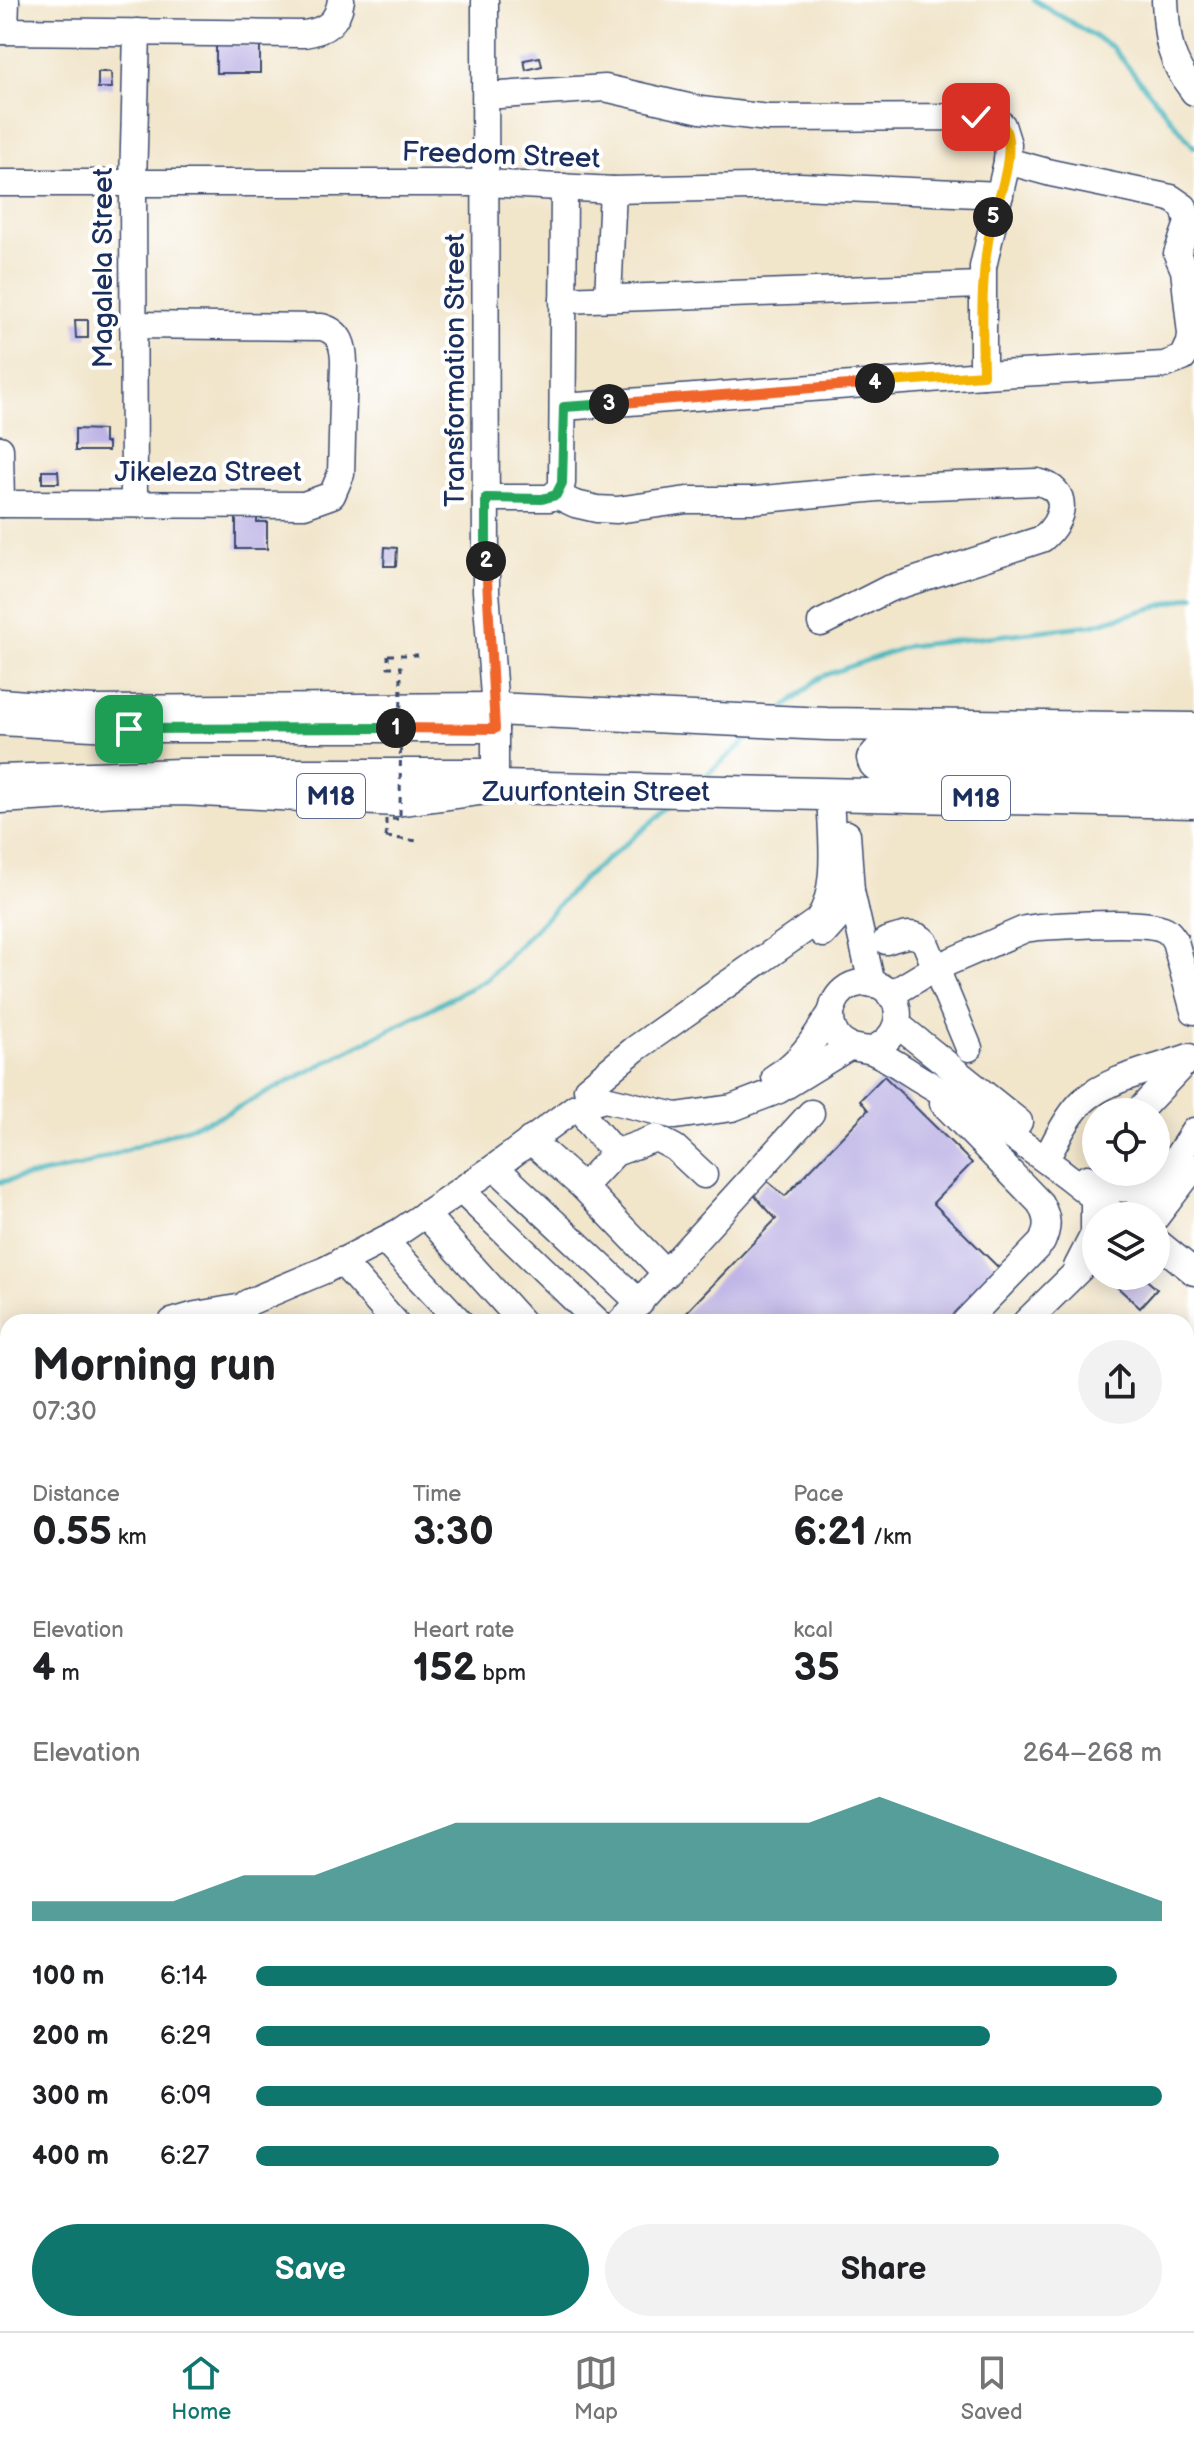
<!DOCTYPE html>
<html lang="en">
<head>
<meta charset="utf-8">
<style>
  :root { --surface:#fff; --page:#f2f2f2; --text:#202124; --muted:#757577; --line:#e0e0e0; --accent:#0f766e }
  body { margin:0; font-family:"Balsamiq Sans",sans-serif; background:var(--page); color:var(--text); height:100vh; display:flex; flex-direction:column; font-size:30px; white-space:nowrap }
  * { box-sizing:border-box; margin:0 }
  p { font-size:26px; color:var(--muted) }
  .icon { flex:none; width:44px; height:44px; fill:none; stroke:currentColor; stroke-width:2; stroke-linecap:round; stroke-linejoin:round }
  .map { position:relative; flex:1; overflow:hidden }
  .side { position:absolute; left:0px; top:1314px; width:1194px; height:1018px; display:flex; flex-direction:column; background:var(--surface); border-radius:24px 24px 0 0; box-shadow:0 4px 20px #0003 }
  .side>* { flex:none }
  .tools { position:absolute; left:1082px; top:1098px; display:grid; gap:16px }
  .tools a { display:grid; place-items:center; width:88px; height:88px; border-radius:50%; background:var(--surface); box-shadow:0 4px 20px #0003; font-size:40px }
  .pin { position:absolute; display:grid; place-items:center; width:68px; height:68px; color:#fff; margin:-34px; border-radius:16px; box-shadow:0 4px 12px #0006 }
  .km { position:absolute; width:40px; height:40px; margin:-20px; border-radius:50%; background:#222; color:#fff; font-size:22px; line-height:40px; text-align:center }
  .round { display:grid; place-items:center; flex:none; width:84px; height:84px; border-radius:42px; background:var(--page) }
  .summary { display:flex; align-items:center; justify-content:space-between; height:136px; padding:0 32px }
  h1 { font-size:44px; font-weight:700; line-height:60px }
  .metrics { display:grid; grid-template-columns:repeat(3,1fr); gap:12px; height:136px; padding:8px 32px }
  .metrics div { display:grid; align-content:center }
  .metrics b { font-size:40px; font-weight:700 }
  .metrics small { font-size:22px; font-weight:400 }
  .metrics p { font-size:22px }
  .chart { height:224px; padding:16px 32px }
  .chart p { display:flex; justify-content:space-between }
  .chart svg { width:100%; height:144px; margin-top:8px; fill:var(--accent); opacity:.7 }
  .action { display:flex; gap:16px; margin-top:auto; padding:16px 32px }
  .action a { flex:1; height:92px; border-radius:48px; background:var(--accent); color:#fff; font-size:32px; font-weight:700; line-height:92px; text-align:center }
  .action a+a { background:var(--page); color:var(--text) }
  ul { padding:0 32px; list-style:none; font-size:26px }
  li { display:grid; grid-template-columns:128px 96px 1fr; align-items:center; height:60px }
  li i { height:20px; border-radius:10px; background:var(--accent) }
  .tabs { display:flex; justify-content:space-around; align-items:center; height:112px; border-top:2px solid var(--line); background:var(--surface); font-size:22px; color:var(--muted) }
  .tabs a { display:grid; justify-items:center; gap:4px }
  .tabs .current { color:var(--accent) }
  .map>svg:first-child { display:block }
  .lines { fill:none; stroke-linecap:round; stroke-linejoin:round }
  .stream { stroke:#46b5be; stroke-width:5 }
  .building { fill:#bdb4e5 }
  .minor-casing { stroke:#3b4a6e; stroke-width:29 }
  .major-casing { stroke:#3b4a6e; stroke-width:35 }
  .path { stroke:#3b4a6e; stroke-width:3; stroke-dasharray:6 6; stroke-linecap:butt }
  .minor { stroke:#fff; stroke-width:26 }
  .major { stroke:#fff; stroke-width:32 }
  .path-bridge { stroke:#3b4a6e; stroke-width:3; stroke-dasharray:6 6; stroke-linecap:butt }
  .split-1-casing { stroke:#fff; stroke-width:16 }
  .split-2-casing { stroke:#fff; stroke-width:16 }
  .split-3-casing { stroke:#fff; stroke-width:16 }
  .split-4-casing { stroke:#fff; stroke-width:16 }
  .split-5-casing { stroke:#fff; stroke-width:16 }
  .split-6-casing { stroke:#fff; stroke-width:16 }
  .split-1 { stroke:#22a559; stroke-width:10 }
  .split-2 { stroke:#f0652b; stroke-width:10 }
  .split-3 { stroke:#22a559; stroke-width:10 }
  .split-4 { stroke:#f0652b; stroke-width:10 }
  .split-5 { stroke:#f5b400; stroke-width:10 }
  .split-6 { stroke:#f5b400; stroke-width:10 }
  .labels { text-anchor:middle; stroke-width:8; stroke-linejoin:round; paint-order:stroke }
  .shield { fill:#fff; stroke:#5f6d8e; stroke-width:2 }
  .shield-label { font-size:26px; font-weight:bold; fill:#1b2f5e }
  .street-label { font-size:28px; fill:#1b2f5e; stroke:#fff }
</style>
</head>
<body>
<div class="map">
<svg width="1194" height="2331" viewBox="0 0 1194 2331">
  <rect width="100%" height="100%" fill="#fff"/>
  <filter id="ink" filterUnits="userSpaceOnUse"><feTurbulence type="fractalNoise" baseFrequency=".0125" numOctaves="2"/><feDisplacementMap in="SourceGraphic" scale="16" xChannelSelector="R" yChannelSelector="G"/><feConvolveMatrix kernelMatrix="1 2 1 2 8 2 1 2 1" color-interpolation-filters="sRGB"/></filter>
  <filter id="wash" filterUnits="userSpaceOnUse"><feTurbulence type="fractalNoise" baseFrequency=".006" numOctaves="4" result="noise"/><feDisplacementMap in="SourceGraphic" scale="32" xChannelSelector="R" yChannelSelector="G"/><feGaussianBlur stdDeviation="1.8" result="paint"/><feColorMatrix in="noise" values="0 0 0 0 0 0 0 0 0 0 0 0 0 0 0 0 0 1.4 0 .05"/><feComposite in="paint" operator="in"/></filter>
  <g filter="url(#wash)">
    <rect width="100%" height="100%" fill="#f1e5ca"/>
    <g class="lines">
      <g class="stream">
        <polyline points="1034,0 1112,47 1194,147"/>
        <polyline points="784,708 820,677 908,646 1092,625 1194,596"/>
        <polyline points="702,779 755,733"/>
        <polyline points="0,1182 81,1166 223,1115 486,980 582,880 674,804"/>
      </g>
    </g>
    <g id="blocks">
      <g class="building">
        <polygon points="216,44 260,45 260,73 216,73"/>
        <polygon points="540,57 542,66 526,70 524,60"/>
        <polygon points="98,72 111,72 112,88 98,88"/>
        <polygon points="75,320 88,320 88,338 76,338"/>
        <polygon points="75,429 104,430 104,443 108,443 108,451 75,451"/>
        <polygon points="42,471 58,471 59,483 42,483"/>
        <polygon points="236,517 257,517 257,522 267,522 267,549 236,549"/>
        <polygon points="385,547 397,548 396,566 384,566"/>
        <polygon points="884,1076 972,1163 933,1203 1001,1270 950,1322 677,1322 776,1219 754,1195 767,1181 785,1196 868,1110 860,1100"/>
        <polygon points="1123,1276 1142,1276 1157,1289 1140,1308 1115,1285"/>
        <polygon points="8,1521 8,1549 0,1551 0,1523"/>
      </g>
    </g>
  </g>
  <g filter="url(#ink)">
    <use href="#blocks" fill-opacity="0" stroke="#3b4a6e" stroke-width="2"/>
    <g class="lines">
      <defs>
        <g id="minor">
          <polyline points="485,0 486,591 495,709 495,787"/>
          <path d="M1165,0C1167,40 1169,60 1194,92"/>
          <path d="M0,31L304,34C326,31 338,22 341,0"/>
          <polyline points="5,31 6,0"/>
          <polyline points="486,96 605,88 701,110 768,118 976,117 996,120 1002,125 1008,144 1007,162 983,267 983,375"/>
          <polyline points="0,183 486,183 613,190 800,186 1000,195"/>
          <polyline points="608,298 613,190"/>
          <polyline points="563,300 981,285"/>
          <polyline points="564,407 983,375 1164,365 1183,358 1190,343 1191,334 1184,270 1177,254 1188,223 1184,207 1171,198 1051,173 1007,161"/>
          <polyline points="0,449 1,504"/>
          <path d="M556,495L575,504L597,509L617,510L687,500H755L877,488L1037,482C1072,489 1064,521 1042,539L888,589L821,623"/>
          <polyline points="486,498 550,498 560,490 562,483 564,187"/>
          <path d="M0,504L304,505L332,495L341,474L344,364C344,347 341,332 322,327L133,325"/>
          <polyline points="134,504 133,184 137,32"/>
          <polyline points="0,722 129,729 495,729"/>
          <path d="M1194,754L1137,755L887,750L876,751L870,758C872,771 883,770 893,772L1194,775"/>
          <polyline points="0,778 181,772 495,772"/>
          <polyline points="847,834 851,891 872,984"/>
          <polyline points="823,934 840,915 851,891"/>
          <path d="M886,941C900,937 914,929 925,942L969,1048"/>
          <path d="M890,995L935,968L1025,929L1039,927C1062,926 1152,919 1167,931C1170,933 1173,938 1175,941L1194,1011"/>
          <polyline points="898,1025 1019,1122"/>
          <path d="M870,1050C914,1034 902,979 861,983C834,986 822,1019 839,1039C849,1050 860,1047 872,1051C889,1058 905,1070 920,1079C989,1119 1055,1163 1116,1216"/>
          <path d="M775,1077C801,1062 815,1038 831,1013"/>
          <path d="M587,1089L635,1049L817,921C840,892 831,830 830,795"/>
          <path d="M943,1103L1040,1203C1048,1218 1049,1226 1042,1242L965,1322"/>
          <polyline points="1138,1112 1187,1060"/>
          <polyline points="589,1123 615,1153"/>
          <polyline points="530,1140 583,1187 667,1274"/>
          <path d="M1052,1148C1060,1132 1070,1113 1083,1101C1110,1077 1156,1069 1189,1057"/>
          <polyline points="495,1167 640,1303"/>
          <path d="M1087,1178C1120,1193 1129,1191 1162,1180"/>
          <polyline points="583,1187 615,1153 656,1138 675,1148 704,1175"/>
          <polyline points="461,1190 598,1322"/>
          <polyline points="425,1214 522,1322"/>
          <polyline points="1132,1216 1162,1180 1194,1131"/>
          <polyline points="1156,1217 1194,1167"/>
          <polyline points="384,1240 460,1322"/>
          <polyline points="1156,1241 1194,1272"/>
          <polyline points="341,1261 395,1322"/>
          <polyline points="1077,1267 1094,1234 1094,1197"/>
          <polyline points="172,1322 196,1315 243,1307"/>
          <polyline points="244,1322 241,1313 247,1303 325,1270 399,1232 495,1167 576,1107 605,1099 676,1116 732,1108 779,1090 849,1047"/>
          <polyline points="621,1322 811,1113"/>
          <polyline points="1026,1322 1096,1253"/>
          <polyline points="0,1439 8,1437"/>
          <polyline points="1186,1450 1194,1454"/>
          <polyline points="1186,1604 1194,1607"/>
          <polyline points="0,1826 8,1845"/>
          <polyline points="1186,2022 1194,2022"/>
          <polyline points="0,2024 8,2019"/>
          <polyline points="0,2192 8,2188"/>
          <polyline points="103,2324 107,2331"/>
          <polyline points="280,2324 284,2331"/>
          <polyline points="928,2324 931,2331"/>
          <polyline points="66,2331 77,2324"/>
          <polyline points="383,2331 395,2324"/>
          <polyline points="698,2331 707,2324"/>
          <polyline points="1046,2331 1059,2324"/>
        </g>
        <g id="major">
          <polyline points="0,705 92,712 495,709 827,724 1194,729"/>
          <polyline points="0,797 116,790 182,789 396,800 495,787 1194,802"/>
        </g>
      </defs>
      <use href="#minor" class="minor-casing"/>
      <use href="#major" class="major-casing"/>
      <g class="path">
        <polyline points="388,655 419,655"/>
        <polyline points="386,837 417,841"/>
      </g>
      <use href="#minor" class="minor"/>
      <use href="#major" class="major"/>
      <polyline class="path-bridge" points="386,837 386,819 400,819 401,667 388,667 388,655"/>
    </g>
  </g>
  <g class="lines" filter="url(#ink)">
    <defs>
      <polyline id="split-1" points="129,729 396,728"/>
      <polyline id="split-2" points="396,728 495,729 486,561"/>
      <polyline id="split-3" points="486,561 486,498 542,499 556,495 562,483 564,407 609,404"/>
      <polyline id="split-4" points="609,404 875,383"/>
      <path id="split-5" d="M875,383L983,375C982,321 980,270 993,217"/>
      <path id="split-6" d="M976,117C984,118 995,117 1001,123C1019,141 1000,196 993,217"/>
    </defs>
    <use href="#split-1" class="split-1-casing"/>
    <use href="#split-2" class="split-2-casing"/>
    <use href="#split-3" class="split-3-casing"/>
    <use href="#split-4" class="split-4-casing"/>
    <use href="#split-5" class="split-5-casing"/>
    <use href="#split-6" class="split-6-casing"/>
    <use href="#split-1" class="split-1"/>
    <use href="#split-2" class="split-2"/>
    <use href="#split-3" class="split-3"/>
    <use href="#split-4" class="split-4"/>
    <use href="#split-5" class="split-5"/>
    <use href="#split-6" class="split-6"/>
  </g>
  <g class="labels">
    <g class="shield">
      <rect x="297" y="774" width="68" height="44" rx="6"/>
      <rect x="942" y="776" width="68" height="44" rx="6"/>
    </g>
    <g class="shield-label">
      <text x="331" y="805">M18</text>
      <text x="976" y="807">M18</text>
    </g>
    <g class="street-label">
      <text transform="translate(501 154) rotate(2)" y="10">Freedom Street</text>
      <text transform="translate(102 268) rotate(-90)" y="10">Magalela Street</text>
      <text transform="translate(454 370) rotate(-90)" y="10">Transformation Street</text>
      <text x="208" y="481">Jikeleza Street</text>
      <text x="596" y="801">Zuurfontein Street</text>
    </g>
  </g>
</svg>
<div class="tools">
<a><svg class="icon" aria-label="locate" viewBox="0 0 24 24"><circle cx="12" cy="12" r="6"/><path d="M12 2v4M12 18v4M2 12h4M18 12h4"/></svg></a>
<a><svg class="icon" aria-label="layers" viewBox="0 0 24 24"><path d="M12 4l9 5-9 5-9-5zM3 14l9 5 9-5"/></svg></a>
</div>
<div class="pin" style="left:129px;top:729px;background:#1e9e55"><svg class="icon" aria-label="arrive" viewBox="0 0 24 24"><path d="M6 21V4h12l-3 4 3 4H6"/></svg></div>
<div class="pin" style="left:976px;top:117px;background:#d93025"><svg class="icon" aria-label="check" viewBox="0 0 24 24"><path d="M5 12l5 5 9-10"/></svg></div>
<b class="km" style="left:396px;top:728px">1</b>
<b class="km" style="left:486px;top:561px">2</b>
<b class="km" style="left:609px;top:404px">3</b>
<b class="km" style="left:875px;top:383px">4</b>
<b class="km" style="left:993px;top:217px">5</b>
<section class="side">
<div class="summary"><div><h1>Morning run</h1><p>07:30</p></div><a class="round"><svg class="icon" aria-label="share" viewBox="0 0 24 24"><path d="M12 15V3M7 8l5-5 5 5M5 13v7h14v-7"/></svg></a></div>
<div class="metrics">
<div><p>Distance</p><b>0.55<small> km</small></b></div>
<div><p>Time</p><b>3:30</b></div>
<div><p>Pace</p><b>6:21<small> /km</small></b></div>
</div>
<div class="metrics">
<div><p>Elevation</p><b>4<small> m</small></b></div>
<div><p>Heart rate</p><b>152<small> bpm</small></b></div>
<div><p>kcal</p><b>35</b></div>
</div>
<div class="chart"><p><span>Elevation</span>264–268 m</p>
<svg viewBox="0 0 160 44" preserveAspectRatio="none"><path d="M0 44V38L10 38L20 38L30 30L40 30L50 22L60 14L70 14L80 14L90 14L100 14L110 14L120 6L130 14L140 22L150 30L160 38V44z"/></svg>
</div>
<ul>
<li><b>100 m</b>6:14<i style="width:95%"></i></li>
<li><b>200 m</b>6:29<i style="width:81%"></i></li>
<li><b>300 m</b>6:09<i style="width:100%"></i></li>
<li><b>400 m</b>6:27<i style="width:82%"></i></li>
</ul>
<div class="action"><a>Save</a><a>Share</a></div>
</section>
</div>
<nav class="tabs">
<a class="current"><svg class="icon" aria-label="home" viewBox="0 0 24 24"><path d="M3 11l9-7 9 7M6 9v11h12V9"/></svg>Home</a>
<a><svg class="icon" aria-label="map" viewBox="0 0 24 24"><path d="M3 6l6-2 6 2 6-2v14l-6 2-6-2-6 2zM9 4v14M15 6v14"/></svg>Map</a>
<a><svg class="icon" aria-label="saved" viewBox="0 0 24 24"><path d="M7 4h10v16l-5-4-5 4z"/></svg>Saved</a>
</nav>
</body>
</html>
